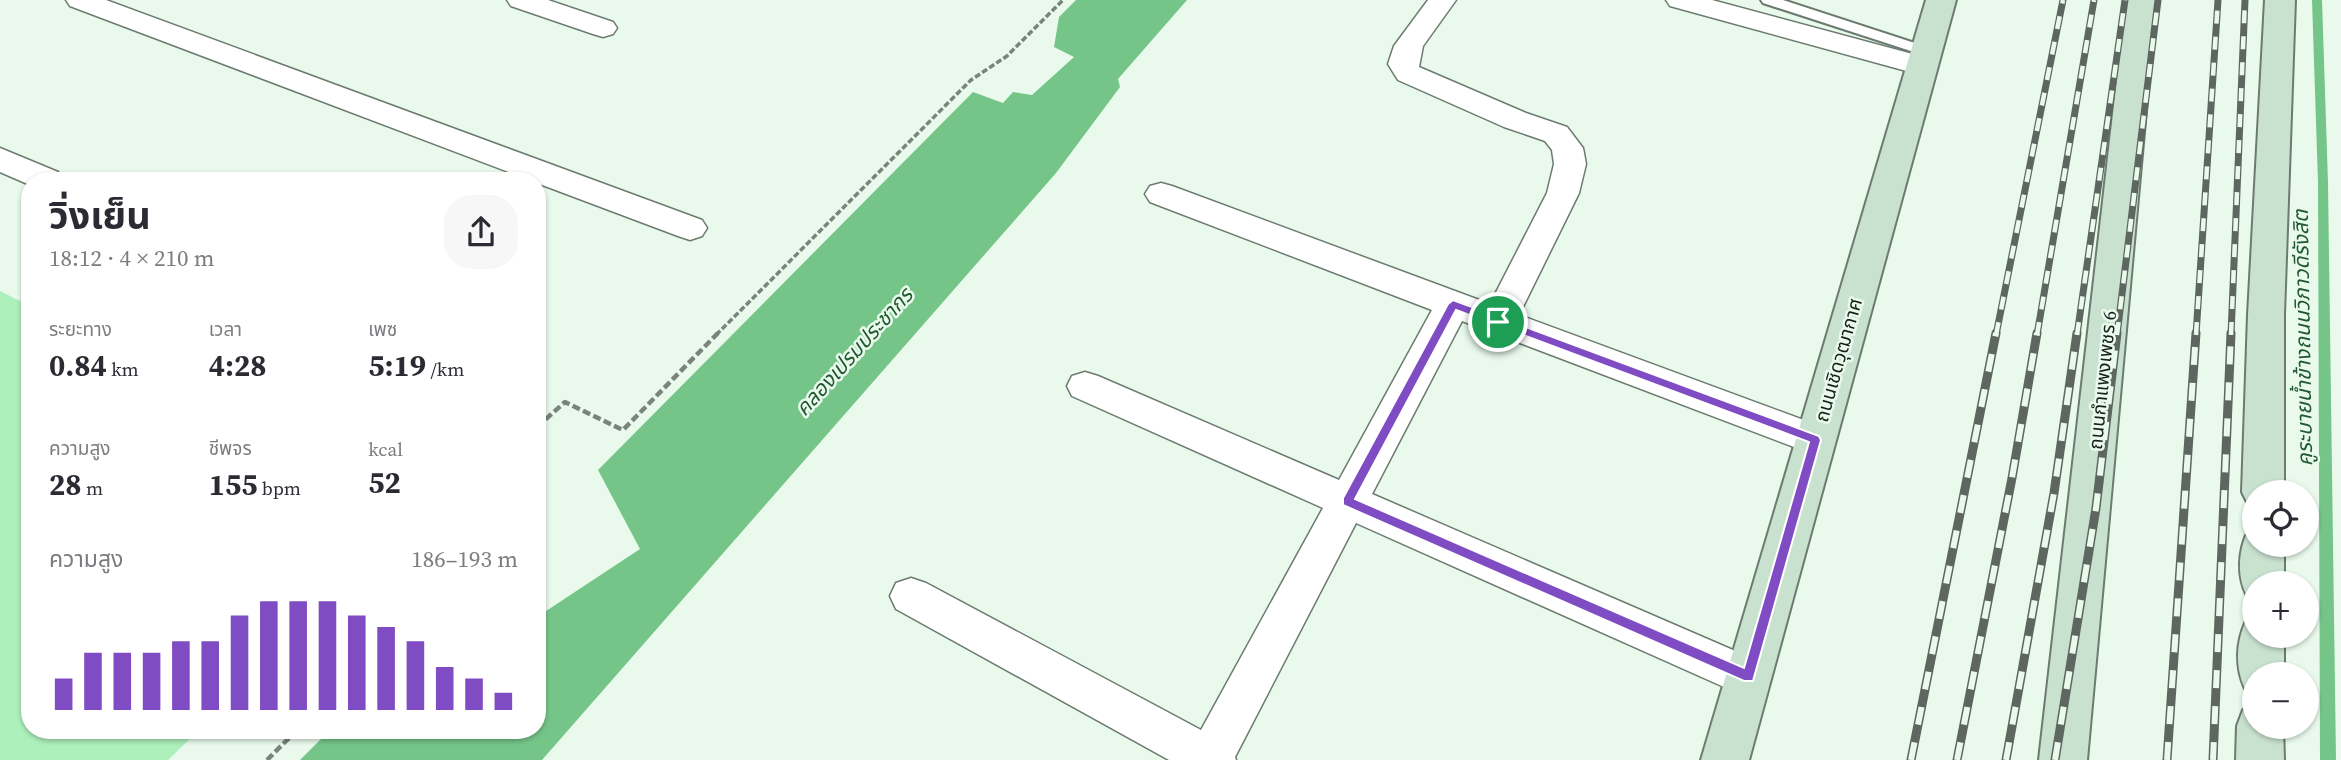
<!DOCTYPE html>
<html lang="th">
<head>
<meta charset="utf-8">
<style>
  :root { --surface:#fff; --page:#f7f7f7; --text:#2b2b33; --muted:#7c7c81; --accent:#804cc3 }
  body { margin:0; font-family:"Source Serif 4","Noto Sans Thai",serif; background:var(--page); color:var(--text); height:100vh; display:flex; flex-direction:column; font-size:26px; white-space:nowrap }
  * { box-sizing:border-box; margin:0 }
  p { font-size:23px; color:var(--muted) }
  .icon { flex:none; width:38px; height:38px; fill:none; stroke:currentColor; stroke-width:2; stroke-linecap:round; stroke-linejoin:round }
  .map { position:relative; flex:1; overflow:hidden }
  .details { position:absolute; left:21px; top:172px; width:525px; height:567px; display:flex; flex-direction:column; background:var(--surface); border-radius:28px; box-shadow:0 2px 5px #0004 }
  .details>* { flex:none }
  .fabs { position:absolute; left:2242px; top:480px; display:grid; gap:14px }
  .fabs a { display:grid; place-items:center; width:77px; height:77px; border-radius:50%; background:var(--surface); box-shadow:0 2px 5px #0004; font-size:35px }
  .pin { position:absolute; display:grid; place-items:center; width:60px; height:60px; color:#fff; margin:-30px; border:4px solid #fff; border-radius:50%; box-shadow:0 2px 7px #0007 }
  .round { display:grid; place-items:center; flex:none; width:74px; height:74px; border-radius:28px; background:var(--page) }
  .head { display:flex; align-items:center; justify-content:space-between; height:119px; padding:0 28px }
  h1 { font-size:38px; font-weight:700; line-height:52px }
  .figures { display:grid; grid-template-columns:repeat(3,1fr); gap:10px; height:119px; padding:7px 28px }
  .figures div { display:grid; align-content:center }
  .figures b { font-size:30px; font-weight:700 }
  .figures small { font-size:19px; font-weight:400 }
  .figures p { font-size:19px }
  .chart { height:196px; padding:14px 28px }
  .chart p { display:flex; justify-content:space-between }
  .chart svg { width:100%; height:126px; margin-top:7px; stroke:var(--accent); stroke-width:6 }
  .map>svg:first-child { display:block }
  .green { fill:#adf0bc }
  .water { fill:#75c589 }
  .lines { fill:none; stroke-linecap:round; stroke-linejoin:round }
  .stream { fill:#75c589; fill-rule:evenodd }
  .service-casing { stroke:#6c7b6f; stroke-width:4 }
  .minor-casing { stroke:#6c7b6f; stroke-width:3 }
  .secondary-casing { stroke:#6c7b6f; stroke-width:4 }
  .path-far1 { stroke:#79847b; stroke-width:3.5; stroke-dasharray:6 2.5; stroke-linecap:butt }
  .path { stroke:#79847b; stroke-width:4.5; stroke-dasharray:8 3.5; stroke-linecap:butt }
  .service { fill:#fff; fill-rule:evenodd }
  .minor { fill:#fff; fill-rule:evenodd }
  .secondary { fill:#c9e2d0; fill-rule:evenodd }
  .rail-far1-casing { stroke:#5d675f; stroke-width:7 }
  .rail-casing { stroke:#5d675f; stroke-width:9 }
  .rail-far1 { stroke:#e9faec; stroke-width:4.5; stroke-dasharray:13; stroke-linecap:butt }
  .rail { stroke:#e9faec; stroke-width:6; stroke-dasharray:18; stroke-linecap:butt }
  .route { fill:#804cc3; stroke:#fff; stroke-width:2; fill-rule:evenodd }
  .labels { text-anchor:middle; stroke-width:5; stroke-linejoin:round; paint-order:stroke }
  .street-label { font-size:19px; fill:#181e19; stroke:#e9faec }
  .water-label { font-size:21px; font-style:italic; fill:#205931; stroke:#e9faec }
</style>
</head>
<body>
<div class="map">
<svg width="2341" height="760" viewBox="0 0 2341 760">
  <rect width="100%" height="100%" fill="#e9faec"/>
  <polygon class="green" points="0,291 30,306 30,730 199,730 168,760 0,760"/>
  <polygon class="water" points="1076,0 1187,0 1118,79 1120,87 1056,173 542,760 300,760 330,730 537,730 537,617 640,549 598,470 973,92 1003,103 1013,92 1032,95 1074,57 1054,47 1059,17"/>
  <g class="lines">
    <polygon class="stream" points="2312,0 2322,0 2328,183 2336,760 2320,760 2318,183"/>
    <defs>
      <polygon id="service" points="1761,0 1783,0 1930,48 1933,51 1930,54 1920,54 1763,3"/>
      <g id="minor">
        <polygon points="66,0 106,0 702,220 707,228 702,236 690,240 678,236 537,183 537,180 530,180 70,6"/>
        <polygon points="507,0 548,0 613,22 617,28 613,34 603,37 593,34 511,6"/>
        <polygon points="1428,0 1456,0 1423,46 1419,67 1526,113 1567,127 1583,148 1586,164 1579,193 1519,315 1828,429 1834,440 1828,451 1815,455 1462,321 1372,494 1763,663 1770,677 1763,691 1748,697 1733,691 1356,523 1235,757 1236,760 1169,760 896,609 890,596 896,583 911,578 926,583 1201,730 1323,508 1072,396 1067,386 1072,376 1085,372 1098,376 1339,480 1432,310 1150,202 1145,194 1150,186 1161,183 1172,186 1490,304 1547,193 1554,164 1552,150 1545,141 1504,127 1398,80 1388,64 1394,46"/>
        <polygon points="1666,0 1712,0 1931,59 1936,66 1931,73 1921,75 1670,6"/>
        <polygon points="0,148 58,172 63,180 30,180 30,185 0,172"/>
      </g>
      <g id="secondary">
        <polygon points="1926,0 1956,0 1749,760 1701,760"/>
        <polygon points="2126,0 2156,0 2087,760 2039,760"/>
        <polygon points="2265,0 2295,0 2284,315 2284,492 2254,492 2254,506 2248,504 2242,492 2248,315"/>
        <path d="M2254,529V544H2284V583H2254V599L2247,596C2237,577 2238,551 2248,531Z"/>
        <path d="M2254,618V635H2284V674H2254V692L2245,689C2235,667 2236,642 2246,621Z"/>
        <polygon points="2254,706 2254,726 2283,726 2284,760 2236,760 2237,726 2243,710"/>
      </g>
    </defs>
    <use href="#service" class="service-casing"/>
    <use href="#minor" class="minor-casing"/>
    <use href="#secondary" class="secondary-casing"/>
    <polyline class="path-far1" points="716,335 971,80 1007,56 1063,0"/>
    <g class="path">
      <polyline points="537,427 565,402 623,430 718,333"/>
      <polyline points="267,760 297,730"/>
    </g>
    <use href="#service" class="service"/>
    <use href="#minor" class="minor"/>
    <use href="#secondary" class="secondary"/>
    <defs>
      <g id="rail-far1">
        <polyline points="1996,335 2063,0"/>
        <polyline points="2037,335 2094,0"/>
        <polyline points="2077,335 2125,0"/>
        <polyline points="2117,335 2158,0"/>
        <polyline points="2196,335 2218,0"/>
        <polyline points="2231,335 2245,0"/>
      </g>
      <g id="rail">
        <polyline points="1911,760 1996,333"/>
        <polyline points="1957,760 2012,478 2037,333"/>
        <polyline points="2006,760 2054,493 2077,333"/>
        <polyline points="2055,760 2096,508 2117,333"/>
        <polyline points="2167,760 2196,333"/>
        <polyline points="2213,760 2231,333"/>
      </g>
    </defs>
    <use href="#rail-far1" class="rail-far1-casing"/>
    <use href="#rail" class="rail-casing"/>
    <use href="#rail-far1" class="rail-far1"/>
    <use href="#rail" class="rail"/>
  </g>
  <path class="route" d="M1453,300L1819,436L1821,440L1753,681H1744L1343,505V498L1448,304ZM1456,310L1809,442L1744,668L1355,499Z"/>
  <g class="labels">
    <g class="street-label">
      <text transform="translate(1838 360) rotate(-74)" y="7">ถนนเชิดวุฒากาศ</text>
      <text transform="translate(2102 380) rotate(-84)" y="7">ถนนกำแพงเพชร 6</text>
    </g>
    <g class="water-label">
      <text transform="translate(2303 338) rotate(-91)" y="7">คูระบายน้ำข้างถนนวิภาวดีรังสิต</text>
      <text transform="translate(854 352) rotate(-48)" y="7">คลองเปรมประชากร</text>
    </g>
  </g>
</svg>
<div class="fabs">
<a><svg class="icon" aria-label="locate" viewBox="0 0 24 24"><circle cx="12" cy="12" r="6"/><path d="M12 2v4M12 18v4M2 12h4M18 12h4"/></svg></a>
<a>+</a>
<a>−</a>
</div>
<div class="pin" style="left:1498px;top:322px;background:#1e9e55"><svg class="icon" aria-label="arrive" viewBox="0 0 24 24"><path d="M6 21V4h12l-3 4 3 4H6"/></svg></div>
<section class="details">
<div class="head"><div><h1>วิ่งเย็น</h1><p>18:12 · 4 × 210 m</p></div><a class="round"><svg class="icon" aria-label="share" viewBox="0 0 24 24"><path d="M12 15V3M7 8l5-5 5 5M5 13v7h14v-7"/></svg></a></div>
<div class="figures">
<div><p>ระยะทาง</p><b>0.84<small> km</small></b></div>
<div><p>เวลา</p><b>4:28</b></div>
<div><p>เพซ</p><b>5:19<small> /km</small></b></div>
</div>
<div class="figures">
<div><p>ความสูง</p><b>28<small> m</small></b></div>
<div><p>ชีพจร</p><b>155<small> bpm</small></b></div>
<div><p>kcal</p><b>52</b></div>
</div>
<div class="chart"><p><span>ความสูง</span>186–193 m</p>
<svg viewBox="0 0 160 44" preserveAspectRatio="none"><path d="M5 44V33M15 44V24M25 44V24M35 44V24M45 44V20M55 44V20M65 44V11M75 44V6M85 44V6M95 44V6M105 44V11M115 44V15M125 44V20M135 44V29M145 44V33M155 44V38"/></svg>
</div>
</section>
</div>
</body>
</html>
